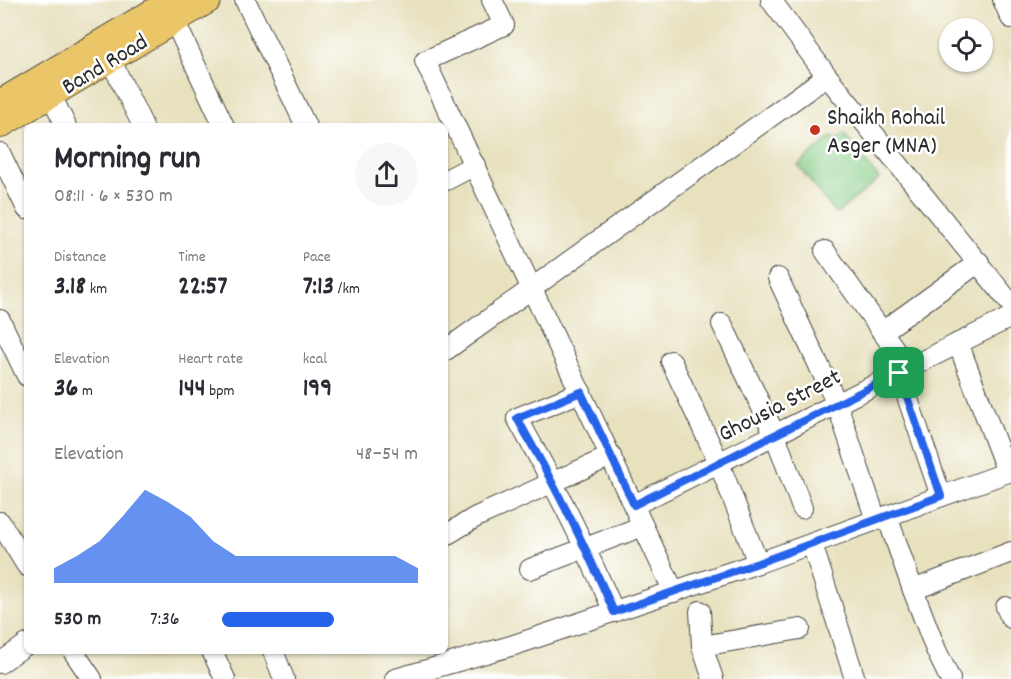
<!DOCTYPE html>
<html lang="en">
<head>
<meta charset="utf-8">
<style>
  :root { --surface:#fff; --page:#f7f7f7; --text:#2b2b33; --muted:#7c7c81; --accent:#2563eb }
  body { margin:0; font-family:Dekko,sans-serif; background:var(--page); color:var(--text); height:100vh; display:flex; flex-direction:column; font-size:22px; white-space:nowrap }
  * { box-sizing:border-box; margin:0 }
  p { font-size:20px; color:var(--muted) }
  .icon { flex:none; width:33px; height:33px; fill:none; stroke:currentColor; stroke-width:2; stroke-linecap:round; stroke-linejoin:round }
  .map { position:relative; flex:1; overflow:hidden }
  .drawer { position:absolute; left:24px; top:123px; width:424px; height:531px; display:flex; flex-direction:column; background:var(--surface); border-radius:9px; box-shadow:0 2px 4px #0004 }
  .drawer>* { flex:none }
  .buttons { position:absolute; left:939px; top:18px; display:grid; gap:12px }
  .buttons a { display:grid; place-items:center; width:54px; height:54px; border-radius:50%; background:var(--surface); box-shadow:0 2px 4px #0004; font-size:30px }
  .pin { position:absolute; display:grid; place-items:center; width:51px; height:51px; color:#fff; margin:-26px; border-radius:12px; box-shadow:0 3px 9px #0006 }
  .round { display:grid; place-items:center; flex:none; width:63px; height:63px; border-radius:32px; background:var(--page) }
  .overview { display:flex; align-items:center; justify-content:space-between; height:102px; padding:0 30px }
  h1 { font-size:33px; font-weight:700; line-height:45px }
  .stats { display:grid; grid-template-columns:repeat(3,1fr); gap:9px; height:102px; padding:6px 30px }
  .stats div { display:grid; align-content:center }
  .stats b { font-size:26px; font-weight:700 }
  .stats small { font-size:16px; font-weight:400 }
  .stats p { font-size:16px }
  .chart { height:168px; padding:12px 30px }
  .chart p { display:flex; justify-content:space-between }
  .chart svg { width:100%; height:108px; margin-top:6px; fill:var(--accent); opacity:.7 }
  ul { padding:0 30px; list-style:none; font-size:20px }
  li { display:grid; grid-template-columns:96px 72px 1fr; align-items:center; height:45px }
  li i { height:15px; border-radius:8px; background:var(--accent) }
  .map>svg:first-child { display:block }
  .green { fill:#8ace88; stroke:#5a7c5a; stroke-width:1.5 }
  .lines { fill:none; stroke-linecap:round; stroke-linejoin:round }
  .minor-casing { stroke:#474641; stroke-width:22 }
  .major-casing { stroke:#474641; stroke-width:28 }
  .minor { stroke:#fff; stroke-width:20 }
  .major { stroke:#ebc669; stroke-width:26 }
  .route-casing { stroke:#fff; stroke-width:12 }
  .route { stroke:#2563eb; stroke-width:8 }
  .poi-dot { fill:#c8321e; stroke:#fff; stroke-width:2 }
  .labels { text-anchor:middle; stroke-width:5; stroke-linejoin:round; paint-order:stroke }
  .street-label { font-size:24px; fill:#2b2b2b; stroke:#fff }
  .poi-label { font-size:24px; fill:#2b2b2b; stroke:#fff; text-anchor:start }
</style>
</head>
<body>
<div class="map">
<svg width="1011" height="679" viewBox="0 0 1011 679">
  <rect width="100%" height="100%" fill="#fff"/>
  <filter id="ink" filterUnits="userSpaceOnUse"><feTurbulence type="fractalNoise" baseFrequency=".0167" numOctaves="2"/><feDisplacementMap in="SourceGraphic" scale="12" xChannelSelector="R" yChannelSelector="G"/><feConvolveMatrix kernelMatrix="1 2 1 2 8 2 1 2 1" color-interpolation-filters="sRGB"/></filter>
  <filter id="wash" filterUnits="userSpaceOnUse"><feTurbulence type="fractalNoise" baseFrequency=".008" numOctaves="4" result="noise"/><feDisplacementMap in="SourceGraphic" scale="24" xChannelSelector="R" yChannelSelector="G"/><feGaussianBlur stdDeviation="1.35" result="paint"/><feColorMatrix in="noise" values="0 0 0 0 0 0 0 0 0 0 0 0 0 0 0 0 0 1.4 0 .05"/><feComposite in="paint" operator="in"/></filter>
  <g filter="url(#wash)">
    <rect width="100%" height="100%" fill="#e7e1be"/>
    <polygon class="green" points="844,134 879,179 836,214 798,165 833,136 836,140"/>
  </g>
  <g filter="url(#ink)">
    <g class="lines">
      <defs>
        <g id="minor">
          <polyline points="245,0 306,126"/>
          <polyline points="492,0 504,25 425,61 674,592"/>
          <polyline points="771,0 827,76 1011,304"/>
          <polyline points="1003,0 1011,18"/>
          <polyline points="174,20 224,126"/>
          <polyline points="110,59 143,126"/>
          <polyline points="51,95 66,126"/>
          <polyline points="0,153 27,209"/>
          <polyline points="446,180 475,165"/>
          <polyline points="825,251 908,368"/>
          <polyline points="778,278 837,404 876,520"/>
          <polyline points="0,320 27,376"/>
          <polyline points="722,324 775,435 802,508"/>
          <polyline points="882,332 979,262"/>
          <polyline points="958,343 1007,472"/>
          <polyline points="446,350 827,76"/>
          <polyline points="671,361 719,463 758,563"/>
          <polyline points="899,373 941,496"/>
          <path d="M581,392L517,418C553,481 585,545 614,612"/>
          <polyline points="634,505 1011,317"/>
          <polyline points="887,516 913,590 1011,552"/>
          <polyline points="0,522 27,566"/>
          <polyline points="446,535 476,517 611,456"/>
          <polyline points="812,544 855,679"/>
          <polyline points="530,569 643,526"/>
          <polyline points="913,590 936,650 950,679"/>
          <polyline points="1006,607 1011,618"/>
          <polyline points="700,611 702,646 713,679"/>
          <polyline points="702,646 800,629"/>
          <polyline points="73,651 92,679"/>
          <polyline points="212,651 225,679"/>
          <polyline points="273,651 284,679"/>
          <polyline points="0,663 27,644"/>
          <polyline points="395,679 514,645 758,563 1011,471"/>
        </g>
        <g id="major">
          <polyline points="0,103 173,0"/>
          <polyline points="0,125 208,0"/>
        </g>
      </defs>
      <use href="#minor" class="minor-casing"/>
      <use href="#major" class="major-casing"/>
      <use href="#minor" class="minor"/>
      <use href="#major" class="major"/>
    </g>
  </g>
  <g class="lines" filter="url(#ink)">
    <defs>
      <path id="route" d="M899,373L941,496L758,563L614,612C585,545 553,481 517,418L581,392L634,505Z"/>
    </defs>
    <use href="#route" class="route-casing"/>
    <use href="#route" class="route"/>
  </g>
  <circle class="poi-dot" cx="815" cy="130" r="6"/>
  <g class="labels">
    <g class="street-label">
      <text transform="translate(104 63) rotate(-31)" y="8">Band Road</text>
      <text transform="translate(779 404) rotate(-27)" y="8">Ghousia Street</text>
    </g>
    <g class="poi-label">
      <text x="827" y="124">Shaikh Rohail<tspan x="827" dy="28">Asger (MNA)</tspan></text>
    </g>
  </g>
</svg>
<div class="buttons">
<a><svg class="icon" aria-label="locate" viewBox="0 0 24 24"><circle cx="12" cy="12" r="6"/><path d="M12 2v4M12 18v4M2 12h4M18 12h4"/></svg></a>
</div>
<div class="pin" style="left:899px;top:373px;background:#1e9e55"><svg class="icon" aria-label="arrive" viewBox="0 0 24 24"><path d="M6 21V4h12l-3 4 3 4H6"/></svg></div>
<section class="drawer">
<div class="overview"><div><h1>Morning run</h1><p>08:11 · 6 × 530 m</p></div><a class="round"><svg class="icon" aria-label="share" viewBox="0 0 24 24"><path d="M12 15V3M7 8l5-5 5 5M5 13v7h14v-7"/></svg></a></div>
<div class="stats">
<div><p>Distance</p><b>3.18<small> km</small></b></div>
<div><p>Time</p><b>22:57</b></div>
<div><p>Pace</p><b>7:13<small> /km</small></b></div>
</div>
<div class="stats">
<div><p>Elevation</p><b>36<small> m</small></b></div>
<div><p>Heart rate</p><b>144<small> bpm</small></b></div>
<div><p>kcal</p><b>199</b></div>
</div>
<div class="chart"><p><span>Elevation</span>48–54 m</p>
<svg viewBox="0 0 160 44" preserveAspectRatio="none"><path d="M0 44V38L10 33L20 27L30 17L40 6L50 11L60 17L70 27L80 33L90 33L100 33L110 33L120 33L130 33L140 33L150 33L160 38V44z"/></svg>
</div>
<ul>
<li><b>530 m</b>7:36<i style="width:57%"></i></li>
</ul>
</section>
</div>
</body>
</html>
